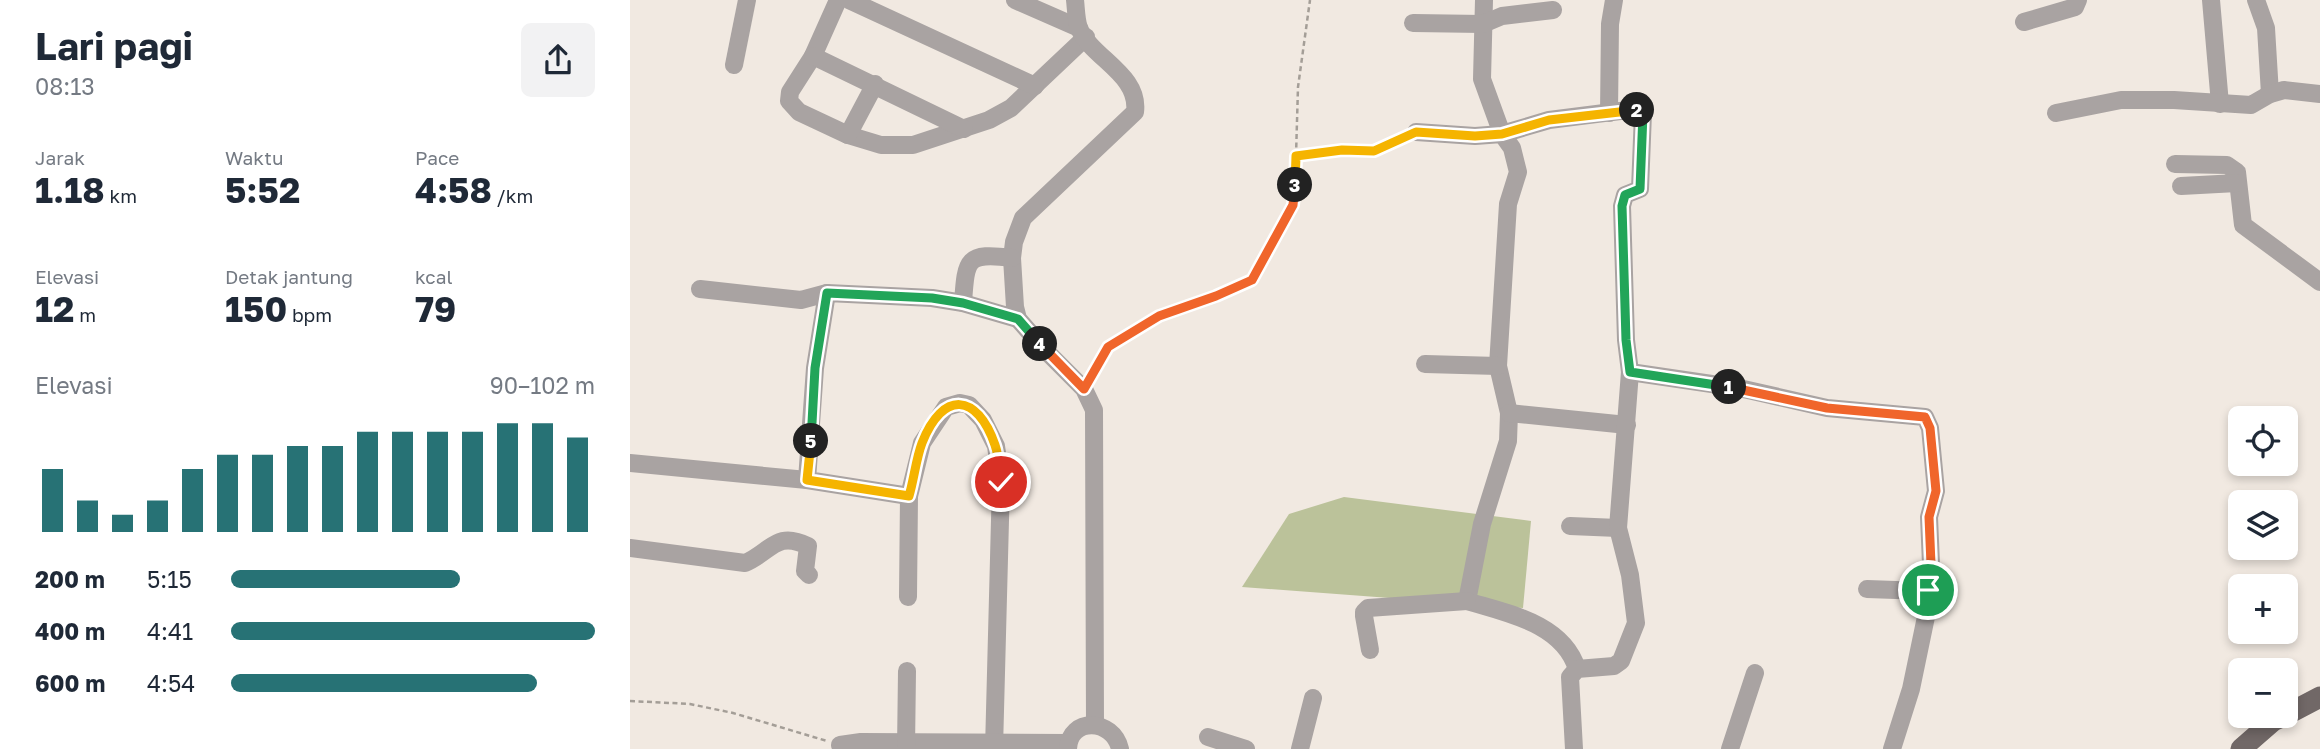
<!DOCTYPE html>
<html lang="id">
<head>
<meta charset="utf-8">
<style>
  :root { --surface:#fff; --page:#f2f2f3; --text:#1f2937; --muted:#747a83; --accent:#277275 }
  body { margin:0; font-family:"Golos Text",sans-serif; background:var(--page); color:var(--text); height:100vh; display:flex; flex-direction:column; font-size:26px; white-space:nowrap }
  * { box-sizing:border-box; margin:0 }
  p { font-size:23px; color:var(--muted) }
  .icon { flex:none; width:38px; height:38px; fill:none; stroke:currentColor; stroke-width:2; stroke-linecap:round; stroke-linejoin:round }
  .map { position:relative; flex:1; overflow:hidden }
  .side { display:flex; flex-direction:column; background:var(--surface); width:630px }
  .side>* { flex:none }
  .tools { position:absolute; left:1598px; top:406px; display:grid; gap:14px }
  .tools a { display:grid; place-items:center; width:70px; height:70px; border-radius:10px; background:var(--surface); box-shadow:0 4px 10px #0003; font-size:35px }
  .pin { position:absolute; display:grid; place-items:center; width:60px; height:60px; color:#fff; margin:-30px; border:4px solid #fff; border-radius:50%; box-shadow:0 2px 7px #0007 }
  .km { position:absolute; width:35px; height:35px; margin:-18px; border-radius:50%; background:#222; color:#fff; font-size:19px; line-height:35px; text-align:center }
  .round { display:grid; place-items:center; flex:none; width:74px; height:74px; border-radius:10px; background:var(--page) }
  .summary { display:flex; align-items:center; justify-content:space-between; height:119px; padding:0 35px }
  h1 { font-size:38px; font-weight:700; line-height:52px }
  .metrics { display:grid; grid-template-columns:repeat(3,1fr); gap:10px; height:119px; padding:7px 35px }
  .metrics div { display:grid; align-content:center }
  .metrics b { font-size:35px; font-weight:700 }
  .metrics small { font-size:19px; font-weight:400 }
  .metrics p { font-size:19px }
  .chart { height:196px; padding:14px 35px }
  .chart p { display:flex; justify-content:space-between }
  .chart svg { width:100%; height:126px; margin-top:7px; stroke:var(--accent); stroke-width:6 }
  ul { padding:0 35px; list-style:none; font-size:23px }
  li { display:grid; grid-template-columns:112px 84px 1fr; align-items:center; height:52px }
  li i { height:18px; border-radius:9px; background:var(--accent) }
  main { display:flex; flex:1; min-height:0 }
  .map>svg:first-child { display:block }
  .green { fill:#bbc29a }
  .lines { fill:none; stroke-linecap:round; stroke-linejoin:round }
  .path { stroke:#a49e97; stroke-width:2.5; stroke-dasharray:5 3.5; stroke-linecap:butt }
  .minor { stroke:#a9a3a2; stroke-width:18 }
  .major { stroke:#716867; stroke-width:21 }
  .split-1-casing { stroke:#fff; stroke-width:14 }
  .split-2-casing { stroke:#fff; stroke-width:14 }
  .split-3-casing { stroke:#fff; stroke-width:14 }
  .split-4-casing { stroke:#fff; stroke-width:14 }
  .split-5-casing { stroke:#fff; stroke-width:14 }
  .split-6-casing { stroke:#fff; stroke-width:14 }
  .split-1 { stroke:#f0652b; stroke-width:9 }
  .split-2 { stroke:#22a559; stroke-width:9 }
  .split-3 { stroke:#f5b400; stroke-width:9 }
  .split-4 { stroke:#f0652b; stroke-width:9 }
  .split-5 { stroke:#22a559; stroke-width:9 }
  .split-6 { stroke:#f5b400; stroke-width:9 }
</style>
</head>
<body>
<main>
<section class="side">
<div class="summary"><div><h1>Lari pagi</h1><p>08:13</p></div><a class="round"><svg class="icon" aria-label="share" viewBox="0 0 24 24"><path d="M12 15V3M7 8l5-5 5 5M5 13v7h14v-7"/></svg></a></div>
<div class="metrics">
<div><p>Jarak</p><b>1.18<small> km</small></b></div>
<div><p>Waktu</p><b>5:52</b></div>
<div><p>Pace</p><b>4:58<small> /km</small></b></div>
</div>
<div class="metrics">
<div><p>Elevasi</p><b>12<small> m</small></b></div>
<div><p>Detak jantung</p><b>150<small> bpm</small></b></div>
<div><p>kcal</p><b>79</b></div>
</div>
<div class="chart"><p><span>Elevasi</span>90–102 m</p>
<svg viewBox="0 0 160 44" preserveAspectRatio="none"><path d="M5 44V22M15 44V33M25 44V38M35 44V33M45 44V22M55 44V17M65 44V17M75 44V14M85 44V14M95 44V9M105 44V9M115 44V9M125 44V9M135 44V6M145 44V6M155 44V11"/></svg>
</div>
<ul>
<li><b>200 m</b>5:15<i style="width:63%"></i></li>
<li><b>400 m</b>4:41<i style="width:100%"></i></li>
<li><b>600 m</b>4:54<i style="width:84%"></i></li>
</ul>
</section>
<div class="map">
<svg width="1690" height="749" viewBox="0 0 1690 749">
  <rect width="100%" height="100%" fill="#f1e9e1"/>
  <polygon class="green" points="714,497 901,521 893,608 612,587 659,514"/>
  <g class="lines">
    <g class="path">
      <polyline points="666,156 668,87 680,0"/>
      <polyline points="462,375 478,347 529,316 586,296 622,280 663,205 666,156 712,151 744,151 774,138"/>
      <polyline points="0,701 60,704 103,713 197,741"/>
    </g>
    <g class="minor">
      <polyline points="208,0 183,56 160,92 159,101 169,112 218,135 251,145 283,145 359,120 381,108 456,37"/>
      <polyline points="219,0 405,86"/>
      <polyline points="385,0 449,28"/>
      <path d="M445,0C446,8 446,20 449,28C461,58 510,74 505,112L393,218L384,242L382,258L385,307L388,319L415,350L454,389L464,410L465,725"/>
      <polyline points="854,0 852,79 872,134 919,120 1006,109 1013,113 1010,189 995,195 992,206 996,340 1000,372 1109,388 1197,408 1295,417 1300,428 1306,491 1299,517 1302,588 1281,689 1262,749"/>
      <polyline points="1581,0 1590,104"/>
      <polyline points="1626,0 1636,28 1640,94"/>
      <polyline points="1394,22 1445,7 1448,0"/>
      <polyline points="783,23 853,24 872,16 923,10"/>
      <polyline points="183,56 334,129"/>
      <polyline points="104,65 117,0"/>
      <polyline points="979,113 980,24 984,0"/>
      <polyline points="1426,113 1491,100 1544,100 1621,105 1640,94 1654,90 1690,94"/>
      <path d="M786,132L845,136L872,134L882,148L888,172L878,204L868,366L879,413L878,441L852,524L837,601C876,613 933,623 947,669"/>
      <polyline points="218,135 245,84"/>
      <polyline points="1545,164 1597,165 1607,172 1613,225 1690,282"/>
      <polyline points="1551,186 1607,183"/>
      <polyline points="70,289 171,300 197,293"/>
      <path d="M333,303C336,259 336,252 382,258"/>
      <polyline points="795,364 868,366"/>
      <polyline points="879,413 997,425"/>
      <polyline points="0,463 177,480"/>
      <polyline points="279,496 177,480 185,368 197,293 302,298 333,303 388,319"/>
      <polyline points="940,526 988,528"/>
      <path d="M0,548L115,563C141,552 146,530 178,546L175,571L179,575"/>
      <polyline points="1237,589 1294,591 1302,588"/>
      <polyline points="278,597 279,496 292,443 316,407 330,403 339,405 353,420 366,446 371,482 364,749"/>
      <polyline points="740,650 734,616 734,612 738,608 837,601"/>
      <polyline points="578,737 616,749"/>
      <polyline points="210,745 231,742 438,743"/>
      <polyline points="276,749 277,671"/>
      <path d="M438,749C439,717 483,718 490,749"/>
      <polyline points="670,749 683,698"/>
      <polyline points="944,749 940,677 947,669 984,666 991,661 1006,623 1000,575 988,528 1000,372"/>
      <polyline points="1100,749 1125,673"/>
    </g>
    <g class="major">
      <polyline points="1656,715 1690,697"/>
      <polyline points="1611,749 1643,721 1654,716"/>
    </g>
  </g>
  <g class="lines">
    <defs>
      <polyline id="split-1" points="1099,387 1197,408 1295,417 1300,428 1306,491 1299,517 1302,588 1298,590"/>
      <polyline id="split-2" points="1007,110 1013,113 1010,189 995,195 992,206 996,340 1000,372 1099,387"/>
      <polyline id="split-3" points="665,185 666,156 712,150 744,151 786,132 845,136 872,134 919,120 1007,110"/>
      <polyline id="split-4" points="410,344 454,389 478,347 529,316 586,296 622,280 663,205 665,185"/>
      <polyline id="split-5" points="181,441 185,368 197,293 302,298 333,303 388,319 410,344"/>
      <path id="split-6" d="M181,441L177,480L279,496C284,479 286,459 292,443C313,390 347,393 365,445C369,456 369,470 371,482"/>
    </defs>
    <use href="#split-1" class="split-1-casing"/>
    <use href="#split-2" class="split-2-casing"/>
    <use href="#split-3" class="split-3-casing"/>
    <use href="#split-4" class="split-4-casing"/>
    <use href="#split-5" class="split-5-casing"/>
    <use href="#split-6" class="split-6-casing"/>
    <use href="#split-1" class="split-1"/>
    <use href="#split-2" class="split-2"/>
    <use href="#split-3" class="split-3"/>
    <use href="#split-4" class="split-4"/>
    <use href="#split-5" class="split-5"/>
    <use href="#split-6" class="split-6"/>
  </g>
</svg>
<div class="tools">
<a><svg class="icon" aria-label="locate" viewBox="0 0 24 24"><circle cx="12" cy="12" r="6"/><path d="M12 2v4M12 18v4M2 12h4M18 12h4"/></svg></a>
<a><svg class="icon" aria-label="layers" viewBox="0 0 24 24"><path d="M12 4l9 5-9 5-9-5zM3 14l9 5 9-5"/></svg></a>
<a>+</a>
<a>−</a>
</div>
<div class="pin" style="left:1298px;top:590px;background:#1e9e55"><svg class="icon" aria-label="arrive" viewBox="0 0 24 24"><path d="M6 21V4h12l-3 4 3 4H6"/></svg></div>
<div class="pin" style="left:371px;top:482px;background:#d93025"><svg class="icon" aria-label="check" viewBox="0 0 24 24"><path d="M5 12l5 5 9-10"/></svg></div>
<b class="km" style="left:1099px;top:387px">1</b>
<b class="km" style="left:1007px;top:110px">2</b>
<b class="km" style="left:665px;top:185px">3</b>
<b class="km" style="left:410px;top:344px">4</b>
<b class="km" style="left:181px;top:441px">5</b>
</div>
</main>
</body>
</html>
